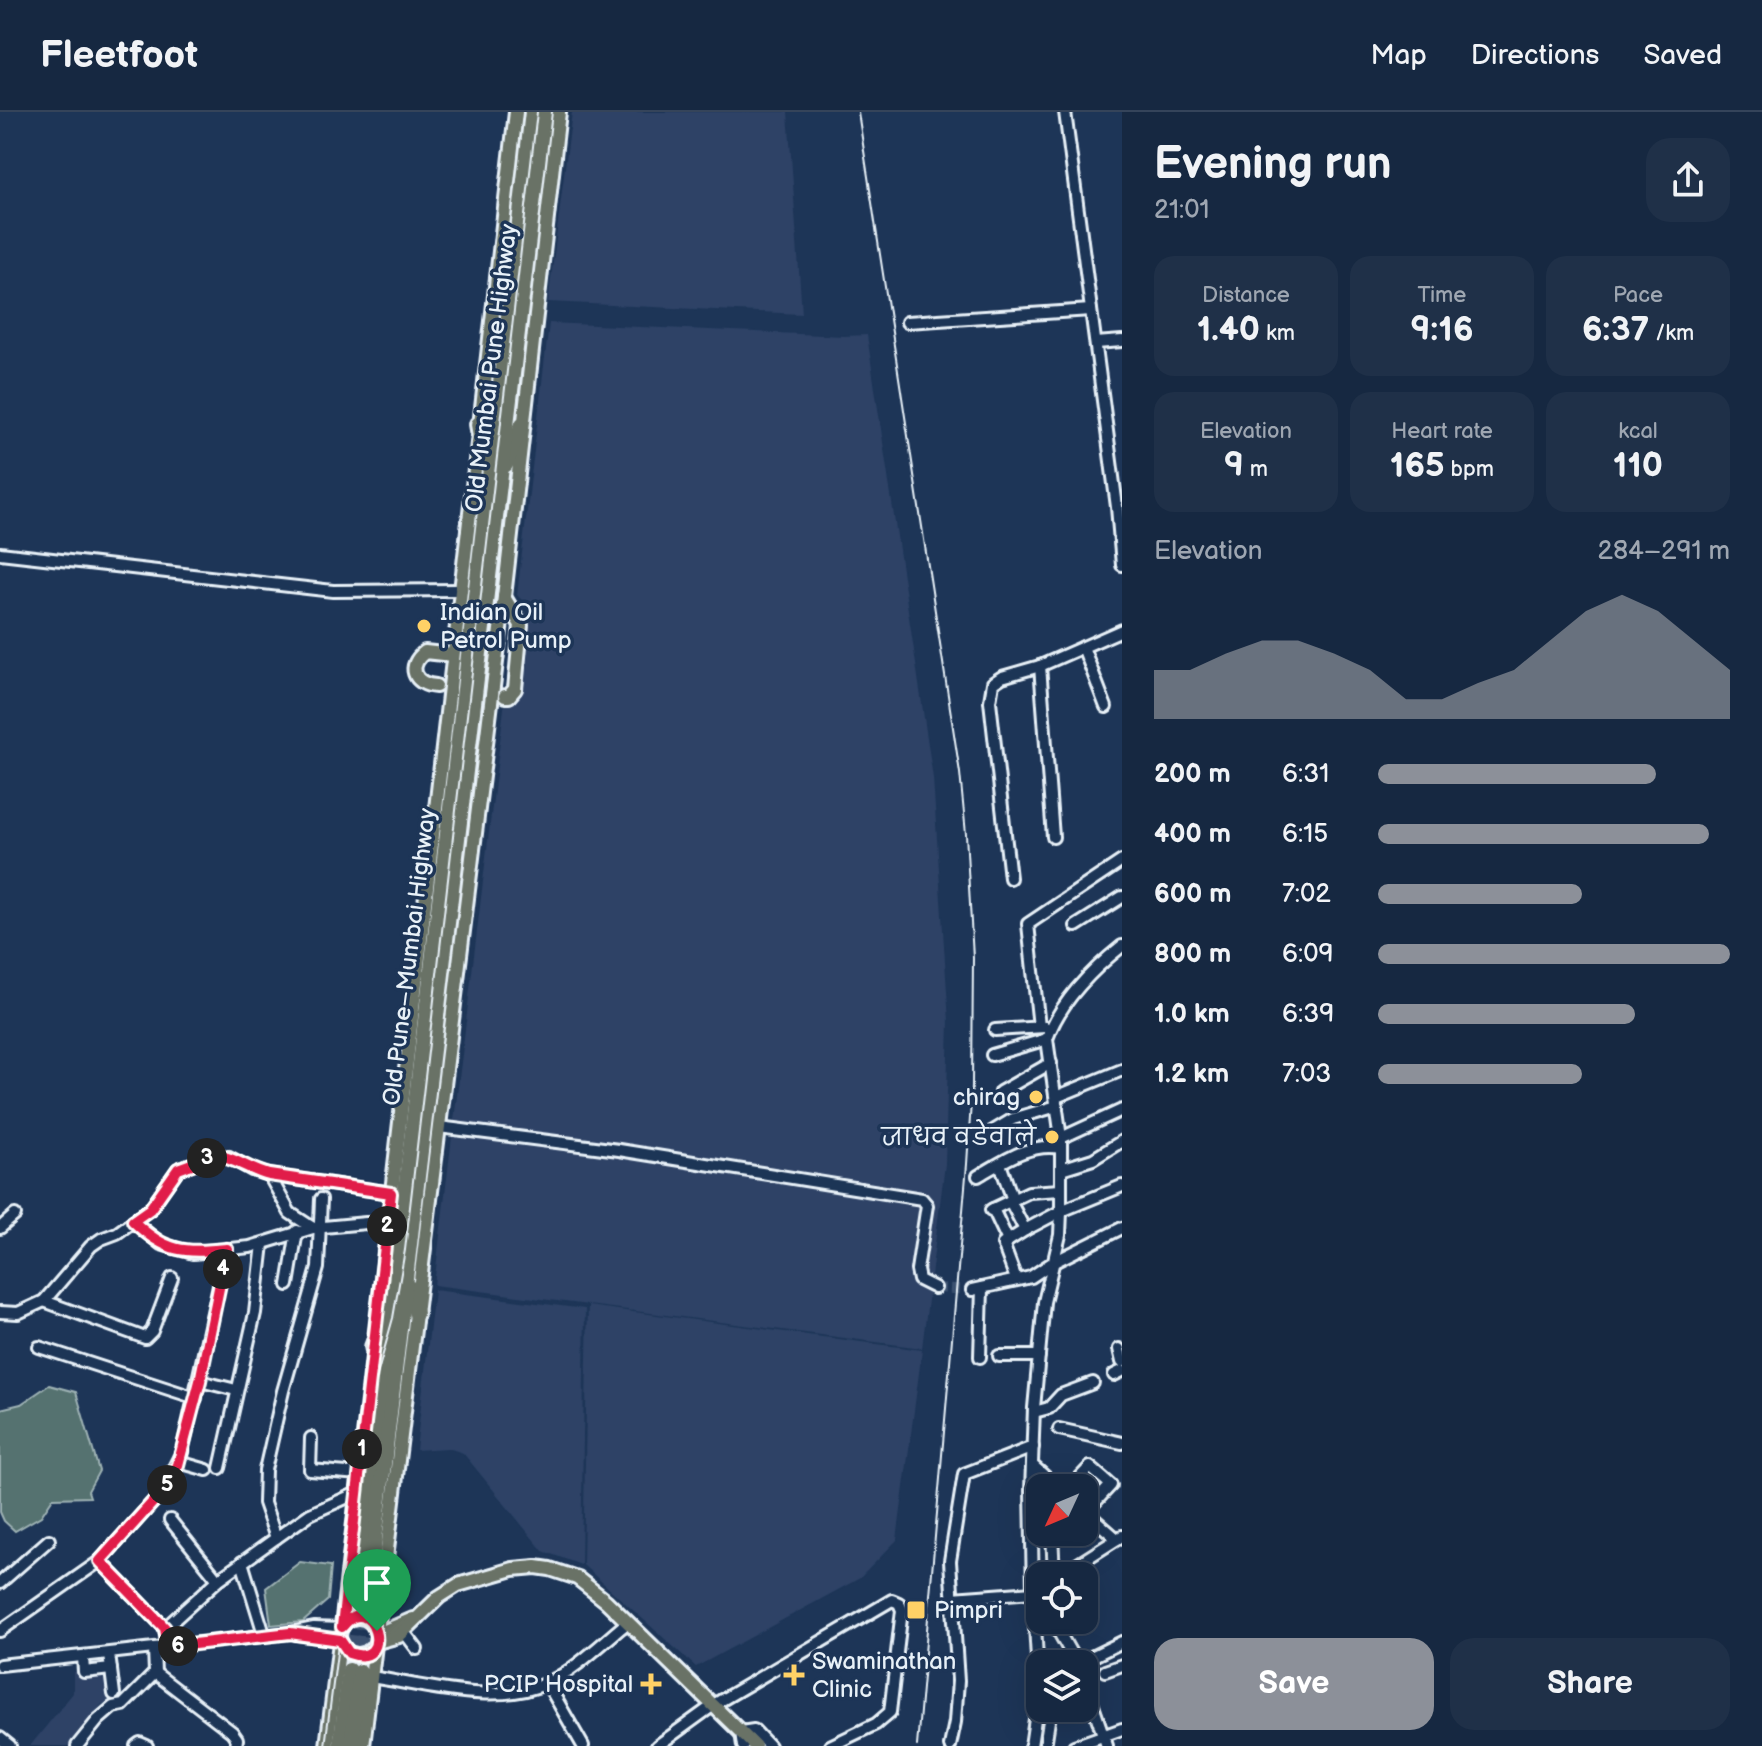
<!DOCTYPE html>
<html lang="en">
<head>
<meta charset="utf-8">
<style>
  :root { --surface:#162841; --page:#1f3048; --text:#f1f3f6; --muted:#9ea6b1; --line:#35445a; --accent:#8c9099 }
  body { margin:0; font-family:"Balsamiq Sans","Playpen Sans Deva",sans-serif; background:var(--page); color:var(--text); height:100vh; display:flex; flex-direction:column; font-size:30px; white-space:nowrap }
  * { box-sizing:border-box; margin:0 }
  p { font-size:26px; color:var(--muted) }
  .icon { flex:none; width:44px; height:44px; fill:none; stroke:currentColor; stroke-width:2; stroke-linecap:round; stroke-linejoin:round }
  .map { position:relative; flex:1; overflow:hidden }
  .details { display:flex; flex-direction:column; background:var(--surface); width:640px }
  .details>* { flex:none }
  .needle { width:52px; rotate:226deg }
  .tools { position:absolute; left:1026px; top:1362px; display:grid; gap:16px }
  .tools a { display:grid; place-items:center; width:72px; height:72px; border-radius:16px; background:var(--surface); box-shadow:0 8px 32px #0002,0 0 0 2px var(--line); font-size:40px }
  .pin { position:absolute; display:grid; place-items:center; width:68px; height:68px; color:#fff; margin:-82px -34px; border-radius:50% 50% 50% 0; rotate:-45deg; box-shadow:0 0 8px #0007 }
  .pin .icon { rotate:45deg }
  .km { position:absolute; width:40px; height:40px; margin:-20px; border-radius:50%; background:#222; color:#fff; font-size:22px; line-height:40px; text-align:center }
  .round { display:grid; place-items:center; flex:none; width:84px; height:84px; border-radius:24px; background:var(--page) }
  .head { display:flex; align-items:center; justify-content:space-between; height:136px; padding:0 32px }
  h1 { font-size:44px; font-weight:700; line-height:60px }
  .stats { display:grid; grid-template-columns:repeat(3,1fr); gap:12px; height:136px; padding:8px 32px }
  .stats div { display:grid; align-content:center; border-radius:20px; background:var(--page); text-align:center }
  .stats b { font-size:34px; font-weight:700 }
  .stats small { font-size:22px; font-weight:400 }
  .stats p { font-size:22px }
  .chart { height:224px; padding:16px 32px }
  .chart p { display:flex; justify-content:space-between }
  .chart svg { width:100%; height:144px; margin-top:8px; fill:var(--accent); opacity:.7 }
  .button { display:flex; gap:16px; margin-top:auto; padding:16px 32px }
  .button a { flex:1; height:92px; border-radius:24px; background:var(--accent); color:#fff; font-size:32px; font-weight:700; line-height:92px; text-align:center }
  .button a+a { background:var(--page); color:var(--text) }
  ul { padding:0 32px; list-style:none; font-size:26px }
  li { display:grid; grid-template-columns:128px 96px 1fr; align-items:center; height:60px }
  li i { height:20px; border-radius:10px; background:var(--accent) }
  header { display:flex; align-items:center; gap:48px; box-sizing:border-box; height:112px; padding:0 40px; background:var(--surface); border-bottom:2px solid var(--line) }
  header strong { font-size:38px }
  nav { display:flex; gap:44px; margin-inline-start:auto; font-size:28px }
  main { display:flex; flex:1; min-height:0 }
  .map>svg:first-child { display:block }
  .built { fill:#2d4266 }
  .green { fill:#557270; stroke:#9eb2b4; stroke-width:2 }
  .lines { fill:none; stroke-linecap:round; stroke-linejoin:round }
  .minor-tunnel { stroke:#3b516f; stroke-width:10; stroke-dasharray:10 5; stroke-linecap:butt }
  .highway-tunnel { stroke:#3b516f; stroke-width:14; stroke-dasharray:14 7; stroke-linecap:butt }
  .minor-casing { stroke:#e8f1f8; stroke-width:16 }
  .major-casing { stroke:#e8f1f8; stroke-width:18 }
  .highway-casing { stroke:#e8f1f8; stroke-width:20 }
  .minor { stroke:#1d3557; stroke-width:10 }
  .major { stroke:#697266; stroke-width:12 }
  .highway { stroke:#697266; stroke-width:14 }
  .rail { stroke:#e8f1f8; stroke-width:2 }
  .route-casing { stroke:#fff; stroke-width:16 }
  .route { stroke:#e11d48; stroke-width:10 }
  .poi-dot { fill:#ffd166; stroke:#1d3557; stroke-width:3 }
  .labels { text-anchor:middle; stroke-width:7; stroke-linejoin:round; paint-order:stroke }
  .street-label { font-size:24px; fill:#e8f1f8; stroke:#1d3557 }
  .poi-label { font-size:24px; fill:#e8f1f8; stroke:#1d3557; text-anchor:start }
</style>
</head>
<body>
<header>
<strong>Fleetfoot</strong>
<nav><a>Map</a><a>Directions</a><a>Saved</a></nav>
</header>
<main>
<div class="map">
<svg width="1122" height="1634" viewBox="0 0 1122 1634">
  <rect width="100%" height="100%" fill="#1d3557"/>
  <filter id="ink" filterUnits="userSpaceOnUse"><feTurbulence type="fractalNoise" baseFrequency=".0125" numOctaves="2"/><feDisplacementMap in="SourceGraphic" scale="16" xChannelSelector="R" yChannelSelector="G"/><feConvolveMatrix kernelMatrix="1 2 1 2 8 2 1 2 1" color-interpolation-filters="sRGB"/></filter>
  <g filter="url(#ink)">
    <g class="built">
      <polygon points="572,0 788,0 802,202 548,190"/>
      <polygon points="549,211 844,224 867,223 933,666 949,910 945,1052 922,1236 434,1173 505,588 518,580 527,493 517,483"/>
      <polygon points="434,1178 585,1197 581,1453 543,1439 463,1341 448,1336 416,1338"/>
      <polygon points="588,1194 922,1238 897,1428 860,1466 696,1555 583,1453"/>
      <polygon points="117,1555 120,1590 102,1592 70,1634 30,1634 73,1581 73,1560"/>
    </g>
    <g class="green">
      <polygon points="49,1273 76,1280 99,1359 88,1379 90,1385 53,1386 41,1404 15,1419 4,1409 0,1400 0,1297 21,1292"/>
      <polygon points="300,1450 331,1454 328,1488 303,1510 271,1513 266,1476"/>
    </g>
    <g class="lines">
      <polyline class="minor-tunnel" points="935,1176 972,1178"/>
      <g class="highway-tunnel">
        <polyline points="349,1558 357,1486"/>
        <polyline points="360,1559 368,1487"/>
      </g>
      <defs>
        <g id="minor">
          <polyline points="1065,0 1117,395 1122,453"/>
          <polyline points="907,210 1091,198"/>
          <polyline points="1096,231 1122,229"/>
          <polyline points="0,441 333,479 460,478"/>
          <polyline points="1083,535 1106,595"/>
          <polyline points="1040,554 1053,725"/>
          <polyline points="1010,766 990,589 993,571 1002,565 1040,554 1122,518"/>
          <polyline points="1076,814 1122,785"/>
          <polyline points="1039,915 1028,812 1122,749"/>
          <polyline points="995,918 1045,915"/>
          <polyline points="992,943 1047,927"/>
          <polyline points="1000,980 1051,951"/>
          <polyline points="1056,985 1122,958"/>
          <polyline points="439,1015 619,1038 922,1087 927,1093 917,1158 919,1168 935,1176"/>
          <polyline points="983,1025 1013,1007 1057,994"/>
          <polyline points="1061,1026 1122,998"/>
          <polyline points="1000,1052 1013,1088"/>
          <polyline points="1061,1057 1093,1047 1122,1029"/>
          <polyline points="269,1063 290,1101 313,1116"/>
          <path d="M978,1064C1004,1049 1030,1030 1061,1036"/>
          <polyline points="1010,1089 1025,1118 1061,1099 1122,1074"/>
          <polyline points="993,1097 1008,1129"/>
          <polyline points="991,1098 1029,1080 1061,1078"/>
          <polyline points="133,1109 161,1132 193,1141 250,1135 313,1116 366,1111 387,1113"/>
          <polyline points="0,1116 15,1103"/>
          <polyline points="1016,1167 1003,1132 1025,1118"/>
          <polyline points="288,1173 297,1119"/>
          <polyline points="972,1178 1031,1165 1052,1151 1122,1116"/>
          <polyline points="44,1189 145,1226 152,1219 172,1166"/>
          <polyline points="0,1200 18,1201 44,1189 91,1134 101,1127 117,1121 150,1097 178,1057 216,1043 229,1045 252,1058 269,1063 391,1081"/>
          <polyline points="39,1235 196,1286"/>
          <polyline points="1119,1237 1122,1250"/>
          <polyline points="999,1244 1039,1244"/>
          <polyline points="980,1245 982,1176"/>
          <polyline points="1114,1263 1122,1259"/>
          <polyline points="200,1269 236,1278"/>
          <polyline points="1034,1300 1049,1296 1061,1283 1093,1271"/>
          <polyline points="1059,1317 1122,1331"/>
          <polyline points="311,1326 310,1358 359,1362"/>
          <polyline points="179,1350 207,1358"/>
          <polyline points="1032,1353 1058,1376"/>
          <polyline points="220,1356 255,1201 263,1132"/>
          <polyline points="1070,1376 1090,1355 1111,1373 1086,1400"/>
          <polyline points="1084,1398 1117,1427"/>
          <polyline points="170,1408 218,1468"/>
          <polyline points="1052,1420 1054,1464"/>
          <polyline points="276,1426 264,1391 265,1358 283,1279 318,1156 321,1087"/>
          <polyline points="100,1449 165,1516"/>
          <polyline points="242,1450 264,1522"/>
          <polyline points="1059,1464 1122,1424"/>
          <polyline points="0,1471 49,1428"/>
          <polyline points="952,1486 1033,1480 1040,1475"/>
          <polyline points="1052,1508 1077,1552"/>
          <polyline points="0,1519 100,1449 161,1381 182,1340 227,1137"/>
          <polyline points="404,1520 417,1537"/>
          <polyline points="296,1522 340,1528"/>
          <polyline points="168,1535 165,1516 218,1468 276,1426 310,1402 357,1381"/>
          <polyline points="154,1537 155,1561"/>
          <polyline points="109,1542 114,1582"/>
          <polyline points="83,1545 84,1560 111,1557"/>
          <polyline points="1077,1552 1122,1530"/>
          <polyline points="0,1553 290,1521 314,1516 341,1517"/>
          <polyline points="1105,1559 1122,1553"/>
          <path d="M371,1565C425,1573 498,1595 549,1570C578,1556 603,1530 628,1510"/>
          <polyline points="1084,1568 1107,1634"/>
          <polyline points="547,1571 583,1634"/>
          <polyline points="0,1626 10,1634"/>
          <polyline points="77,1634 98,1608 113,1595 123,1593 155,1561 232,1620 237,1627 236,1634"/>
          <polyline points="136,1634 140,1631 147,1634"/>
          <polyline points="657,1634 715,1592 892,1488 899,1491 902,1498 890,1600 876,1612 830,1634"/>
          <polyline points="743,1634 741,1620 754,1618 769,1634"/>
          <polyline points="950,1634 955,1610 958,1569 950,1449 964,1362 1033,1335"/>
          <path d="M1031,1634L1039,1580L1033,1480L1031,1379L1034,1296L1044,1190L1060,1123L1061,1099V1026L1047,927C1060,889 1092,858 1122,834"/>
          <polyline points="1045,1634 1051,1596"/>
          <polyline points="1074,1634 1122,1617"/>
        </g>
        <g id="major">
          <polyline points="504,485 521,513 515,577 509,584 505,584"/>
          <path d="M436,574C413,572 407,554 425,540L452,543"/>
          <circle cx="358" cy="1524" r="19"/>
          <polyline points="342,1515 516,0"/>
          <polyline points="377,1519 504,485 559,0"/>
          <polyline points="378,1522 413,1507"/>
          <polyline points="377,1530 399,1524 439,1485 458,1473 513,1457 536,1455 550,1457 577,1466 606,1489 755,1634"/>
          <polyline points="327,1634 340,1530"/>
          <polyline points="363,1634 375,1533"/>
        </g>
        <g id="highway">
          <polyline points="478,312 485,352"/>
          <polyline points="506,353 522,312"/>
          <polyline points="411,1176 416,1202"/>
          <polyline points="373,1235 385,1203"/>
          <polyline points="357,1486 532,0"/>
          <polyline points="368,1487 544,0"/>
          <polyline points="340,1634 349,1558"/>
          <polyline points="351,1634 360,1559"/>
        </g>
      </defs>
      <use href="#minor" class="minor-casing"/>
      <use href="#major" class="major-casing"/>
      <use href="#highway" class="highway-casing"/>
      <use href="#minor" class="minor"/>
      <use href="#major" class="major"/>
      <use href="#highway" class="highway"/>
      <g class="rail">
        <polyline points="858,0 960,661 966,722 973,846 972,974 967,1052 917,1634"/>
        <polyline points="325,1634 369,1292 393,1206 405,1138 537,0"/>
      </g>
    </g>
  </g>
  <g class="lines" filter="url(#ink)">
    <defs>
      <path id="route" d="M216,1043C235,1046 250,1058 269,1063L391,1081L342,1515C373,1475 397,1558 349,1541L340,1528L290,1521L168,1535L165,1516L100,1449L161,1381L178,1353L200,1269L227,1137C184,1141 166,1141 133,1109L150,1097L178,1057Z"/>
    </defs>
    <use href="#route" class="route-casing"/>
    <use href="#route" class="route"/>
  </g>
  <g class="poi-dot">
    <circle cx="424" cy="514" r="8"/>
    <circle cx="1036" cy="985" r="8"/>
    <circle cx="1052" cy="1025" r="8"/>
    <rect x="906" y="1488" width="20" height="20" rx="4"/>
    <path d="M790 1551h8v8h8v8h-8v8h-8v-8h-8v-8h8z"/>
    <path d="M647 1560h8v8h8v8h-8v8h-8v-8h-8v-8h8z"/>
  </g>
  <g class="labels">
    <g class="street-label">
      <text transform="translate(491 256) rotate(-83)" y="8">Old Mumbai Pune Highway</text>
      <text transform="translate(409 845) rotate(-83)" y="8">Old Pune–Mumbai Highway</text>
    </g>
    <g class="poi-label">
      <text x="440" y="508">Indian Oil<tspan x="440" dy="28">Petrol Pump</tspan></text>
      <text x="1020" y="993" text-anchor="end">chirag</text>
      <text x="1036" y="1033" text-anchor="end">जाधव वडेवाले</text>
      <text x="934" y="1506">Pimpri</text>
      <text x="812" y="1557">Swaminathan<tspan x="812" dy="28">Clinic</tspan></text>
      <text x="633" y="1580" text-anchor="end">PCIP Hospital</text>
    </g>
  </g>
</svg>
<div class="tools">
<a><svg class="needle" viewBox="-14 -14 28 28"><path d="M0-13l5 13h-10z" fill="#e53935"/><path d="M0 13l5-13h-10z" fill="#9ea6b1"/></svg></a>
<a><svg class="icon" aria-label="locate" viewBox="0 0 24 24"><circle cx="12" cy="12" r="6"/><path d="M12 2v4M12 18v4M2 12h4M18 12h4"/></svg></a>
<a><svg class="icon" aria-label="layers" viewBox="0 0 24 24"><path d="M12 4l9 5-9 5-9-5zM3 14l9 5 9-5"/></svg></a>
</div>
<div class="pin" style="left:377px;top:1519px;background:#1e9e55"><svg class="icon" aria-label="arrive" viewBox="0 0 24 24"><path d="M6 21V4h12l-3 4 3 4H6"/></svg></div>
<b class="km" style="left:362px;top:1337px">1</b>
<b class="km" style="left:387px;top:1114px">2</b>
<b class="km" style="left:207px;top:1046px">3</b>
<b class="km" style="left:223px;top:1157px">4</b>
<b class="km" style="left:167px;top:1373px">5</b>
<b class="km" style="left:178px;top:1534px">6</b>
</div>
<section class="details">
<div class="head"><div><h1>Evening run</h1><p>21:01</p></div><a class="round"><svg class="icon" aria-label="share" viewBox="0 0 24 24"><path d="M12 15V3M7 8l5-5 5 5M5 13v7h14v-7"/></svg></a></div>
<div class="stats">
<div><p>Distance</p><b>1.40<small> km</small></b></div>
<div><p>Time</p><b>9:16</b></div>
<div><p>Pace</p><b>6:37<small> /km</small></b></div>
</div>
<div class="stats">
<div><p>Elevation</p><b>9<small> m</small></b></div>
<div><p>Heart rate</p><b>165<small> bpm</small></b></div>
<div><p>kcal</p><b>110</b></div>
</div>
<div class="chart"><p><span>Elevation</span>284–291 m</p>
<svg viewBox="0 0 160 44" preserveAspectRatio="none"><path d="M0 44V29L10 29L20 24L30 20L40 20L50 24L60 29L70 38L80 38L90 33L100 29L110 20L120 11L130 6L140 11L150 20L160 29V44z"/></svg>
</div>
<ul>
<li><b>200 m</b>6:31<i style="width:79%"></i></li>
<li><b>400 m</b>6:15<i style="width:94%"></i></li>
<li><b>600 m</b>7:02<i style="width:58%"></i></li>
<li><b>800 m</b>6:09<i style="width:100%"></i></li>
<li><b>1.0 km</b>6:39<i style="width:73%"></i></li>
<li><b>1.2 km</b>7:03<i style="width:58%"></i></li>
</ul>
<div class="button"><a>Save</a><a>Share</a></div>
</section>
</main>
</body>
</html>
